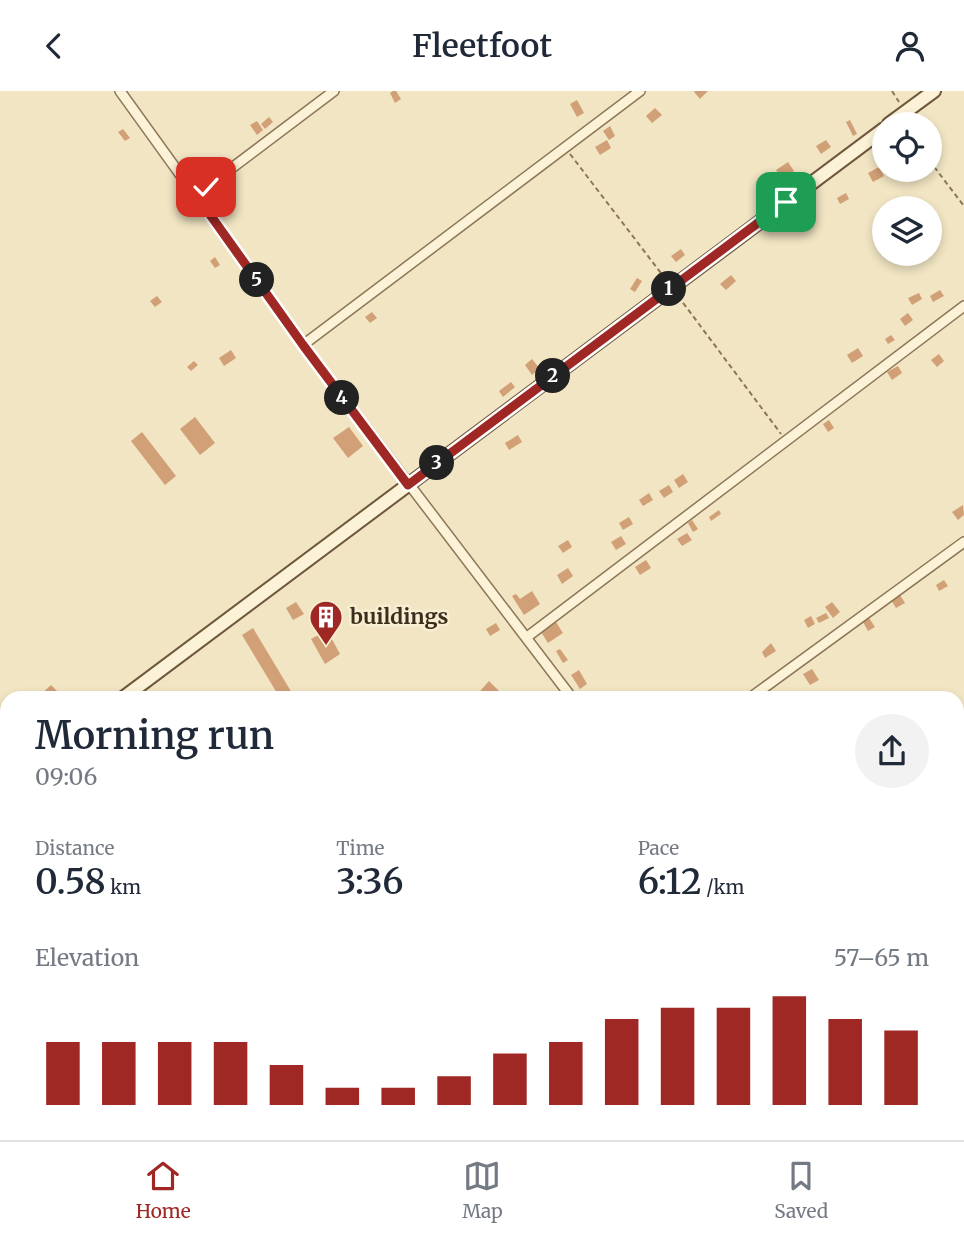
<!DOCTYPE html>
<html lang="en">
<head>
<meta charset="utf-8">
<style>
  :root { --surface:#fff; --page:#f2f2f3; --text:#1f2937; --muted:#747a83; --line:#e0e1e3; --accent:#a02824 }
  body { margin:0; font-family:Merriweather,serif; background:var(--page); color:var(--text); height:100vh; display:flex; flex-direction:column; font-size:26px; white-space:nowrap }
  * { box-sizing:border-box; margin:0 }
  p { font-size:23px; color:var(--muted) }
  .icon { flex:none; width:38px; height:38px; fill:none; stroke:currentColor; stroke-width:2; stroke-linecap:round; stroke-linejoin:round }
  .map { position:relative; flex:1; overflow:hidden }
  .drawer { position:absolute; left:0px; top:600px; width:964px; height:450px; display:flex; flex-direction:column; background:var(--surface); border-radius:21px 21px 0 0; box-shadow:0 4px 10px #0003 }
  .drawer>* { flex:none }
  .tools { position:absolute; left:872px; top:21px; display:grid; gap:14px }
  .tools a { display:grid; place-items:center; width:70px; height:70px; border-radius:50%; background:var(--surface); box-shadow:0 4px 10px #0003; font-size:35px }
  .pin { position:absolute; display:grid; place-items:center; width:60px; height:60px; color:#fff; margin:-30px; border-radius:14px; box-shadow:0 4px 10px #0006 }
  .km { position:absolute; width:35px; height:35px; margin:-18px; border-radius:50%; background:#222; color:#fff; font-size:19px; line-height:35px; text-align:center }
  .round { display:grid; place-items:center; flex:none; width:74px; height:74px; border-radius:37px; background:var(--page) }
  .headline { display:flex; align-items:center; justify-content:space-between; height:119px; padding:0 35px }
  h1 { font-size:38px; font-weight:600; line-height:52px }
  .metrics { display:grid; grid-template-columns:repeat(3,1fr); gap:10px; height:119px; padding:7px 35px }
  .metrics div { display:grid; align-content:center }
  .metrics b { font-size:35px; font-weight:600 }
  .metrics small { font-size:19px; font-weight:400 }
  .metrics p { font-size:19px }
  .chart { height:196px; padding:14px 35px }
  .chart p { display:flex; justify-content:space-between }
  .chart svg { width:100%; height:126px; margin-top:7px; stroke:var(--accent); stroke-width:6 }
  header { display:flex; justify-content:space-between; align-items:center; height:91px; padding:0 35px; background:var(--surface); font-size:32px; font-weight:600 }
  .tabs { display:flex; justify-content:space-around; align-items:center; height:98px; border-top:2px solid var(--line); background:var(--surface); font-size:19px; color:var(--muted) }
  .tabs a { display:grid; justify-items:center; gap:4px }
  .tabs .selected { color:var(--accent) }
  .map>svg:first-child { display:block }
  .farmland { fill:#e7e1b0 }
  .building { fill:#d2a076 }
  .lines { fill:none; stroke-linecap:round; stroke-linejoin:round }
  .street-casing { stroke:#8d7658; stroke-width:12 }
  .secondary-casing { stroke:#6e573b; stroke-width:16 }
  .path { stroke:#8d7658; stroke-width:2; stroke-dasharray:5 3.5; stroke-linecap:butt }
  .street { stroke:#fbf2d7; stroke-width:9 }
  .secondary { stroke:#fbf2d7; stroke-width:12 }
  .route-casing { stroke:#fff; stroke-width:14 }
  .route { stroke:#a02824; stroke-width:9 }
  .labels { text-anchor:middle; stroke-width:5; stroke-linejoin:round; paint-order:stroke }
  .poi-label { font-size:21px; font-weight:bold; fill:#3c2d1d; stroke:#f8efd3; text-anchor:start }
</style>
</head>
<body>
<header><svg class="icon" aria-label="back" viewBox="0 0 24 24"><path d="M15 5l-7 7 7 7"/></svg>Fleetfoot<svg class="icon" aria-label="person" viewBox="0 0 24 24"><circle cx="12" cy="8" r="4"/><path d="M4 21q1-7 8-7t8 7"/></svg></header>
<div class="map">
<svg width="964" height="1049" viewBox="0 0 964 1049">
  <rect width="100%" height="100%" fill="#f1e5c3"/>
  <polygon class="farmland" points="7,874 7,1043 652,1043 659,1049 0,1049 0,877"/>
  <g class="building">
    <polygon points="393,0 396,0 401,8 395,12 390,2"/>
    <polygon points="695,0 708,0 700,8 694,1"/>
    <polygon points="577,9 584,22 577,26 570,13"/>
    <polygon points="655,17 662,24 652,32 646,25"/>
    <polygon points="269,26 273,31 265,38 261,33"/>
    <polygon points="850,29 857,43 853,45 846,31"/>
    <polygon points="257,30 263,39 257,44 250,34"/>
    <polygon points="610,35 615,45 609,49 603,40"/>
    <polygon points="123,38 130,47 125,50 118,41"/>
    <polygon points="607,49 611,57 600,64 595,56"/>
    <polygon points="826,49 831,56 821,63 816,55"/>
    <polygon points="788,71 794,80 783,88 776,79"/>
    <polygon points="879,76 884,85 873,91 868,82"/>
    <polygon points="846,102 849,108 840,113 837,107"/>
    <polygon points="681,158 685,164 676,171 671,165"/>
    <polygon points="215,166 220,174 215,177 210,170"/>
    <polygon points="731,184 736,190 726,199 720,193"/>
    <polygon points="637,187 642,190 635,201 630,198"/>
    <polygon points="940,199 944,205 933,211 930,205"/>
    <polygon points="919,202 922,208 912,214 908,207"/>
    <polygon points="157,205 162,211 155,216 150,210"/>
    <polygon points="372,221 377,227 370,232 365,226"/>
    <polygon points="908,222 913,229 905,235 900,228"/>
    <polygon points="891,244 895,249 888,253 885,248"/>
    <polygon points="858,257 863,265 852,272 847,264"/>
    <polygon points="231,259 236,267 224,275 219,267"/>
    <polygon points="939,263 944,270 937,276 931,269"/>
    <polygon points="532,268 540,278 532,284 525,274"/>
    <polygon points="194,270 198,274 191,280 187,276"/>
    <polygon points="898,275 902,282 892,289 887,281"/>
    <polygon points="511,291 515,296 503,306 499,300"/>
    <polygon points="195,326 215,352 200,364 180,338"/>
    <polygon points="829,329 834,337 828,341 823,333"/>
    <polygon points="349,336 363,355 348,367 333,347"/>
    <polygon points="142,341 176,385 165,394 131,350"/>
    <polygon points="518,344 522,351 509,359 505,352"/>
    <polygon points="683,383 688,391 679,397 674,389"/>
    <polygon points="669,394 673,401 664,407 659,400"/>
    <polygon points="649,402 653,409 643,415 639,409"/>
    <polygon points="963,414 964,424 958,429 952,421"/>
    <polygon points="719,419 721,423 711,430 709,426"/>
    <polygon points="629,426 633,433 623,439 619,432"/>
    <polygon points="692,429 698,438 693,441 688,432"/>
    <polygon points="687,442 692,449 682,455 677,448"/>
    <polygon points="621,445 626,453 616,459 611,451"/>
    <polygon points="568,449 572,456 563,462 558,455"/>
    <polygon points="646,469 651,477 640,484 635,476"/>
    <polygon points="568,477 573,485 562,493 557,484"/>
    <polygon points="944,489 948,495 939,500 936,494"/>
    <polygon points="532,500 540,513 524,524 512,505 516,503 520,508"/>
    <polygon points="900,504 905,512 896,517 891,509"/>
    <polygon points="296,511 304,523 293,529 286,517"/>
    <polygon points="832,511 840,521 833,527 825,516"/>
    <polygon points="321,517 331,528 324,535 314,523"/>
    <polygon points="826,522 829,527 819,532 816,527"/>
    <polygon points="811,525 815,533 808,537 804,529"/>
    <polygon points="869,527 875,536 868,540 863,531"/>
    <polygon points="556,531 563,542 548,552 541,541"/>
    <polygon points="496,532 500,539 490,545 486,538"/>
    <polygon points="253,537 295,607 280,607 242,544"/>
    <polygon points="327,539 340,563 325,573 311,548"/>
    <polygon points="771,552 776,560 765,567 762,561"/>
    <polygon points="560,558 568,569 563,572 556,560"/>
    <polygon points="812,578 819,589 810,594 803,583"/>
    <polygon points="579,579 587,593 580,598 571,584"/>
    <polygon points="489,590 501,602 496,607 474,607"/>
    <polygon points="51,594 62,605 59,607 37,607"/>
    <polygon points="964,637 964,647 957,651 957,641"/>
    <polygon points="7,664 7,680 3,682 0,668"/>
  </g>
  <g class="lines">
    <defs>
      <g id="street">
        <polyline points="120,0 303,254 572,607"/>
        <polyline points="196,104 334,0"/>
        <polyline points="303,254 640,0"/>
        <polyline points="527,546 964,215"/>
        <polyline points="750,607 964,451"/>
        <polyline points="957,672 964,666"/>
        <polyline points="957,909 964,904"/>
        <polyline points="901,1043 906,1049"/>
      </g>
      <g id="secondary">
        <polyline points="889,33 934,0"/>
        <polyline points="123,607 884,38"/>
        <polyline points="0,698 7,693"/>
      </g>
    </defs>
    <use href="#street" class="street-casing"/>
    <use href="#secondary" class="secondary-casing"/>
    <g class="path">
      <polyline points="892,0 899,11"/>
      <polyline points="570,63 664,186"/>
      <polyline points="929,69 964,115"/>
      <polyline points="678,205 781,343"/>
    </g>
    <use href="#street" class="street"/>
    <use href="#secondary" class="secondary"/>
  </g>
  <g class="lines">
    <defs>
      <polyline id="route" points="206,96 196,104 303,254 408,394 786,111"/>
    </defs>
    <use href="#route" class="route-casing"/>
    <use href="#route" class="route"/>
  </g>
  <defs>
    <symbol id="building-pin" viewBox="-11 -11 22 30"><path d="M0 17L-7.5 6A9.5 9.5 0 1 1 7.5 6Z" fill="#a02824" stroke="#f8efd3"/><path d="M-4-6H4V6H1V3H-1V6H-4ZM-2.5-4.3h1.7v1.8h-1.7ZM.8-4.3h1.7v1.8H.8ZM-2.5-1h1.7V.8h-1.7ZM.8-1h1.7V.8H.8Z" fill="#fff"/></symbol>
  </defs>
  <g fill-rule="evenodd">
    <use href="#building-pin" x="307" y="507" width="38" height="52"/>
  </g>
  <g class="labels">
    <g class="poi-label">
      <text x="350" y="533">buildings</text>
    </g>
  </g>
</svg>
<div class="tools">
<a><svg class="icon" aria-label="locate" viewBox="0 0 24 24"><circle cx="12" cy="12" r="6"/><path d="M12 2v4M12 18v4M2 12h4M18 12h4"/></svg></a>
<a><svg class="icon" aria-label="layers" viewBox="0 0 24 24"><path d="M12 4l9 5-9 5-9-5zM3 14l9 5 9-5"/></svg></a>
</div>
<div class="pin" style="left:786px;top:111px;background:#1e9e55"><svg class="icon" aria-label="arrive" viewBox="0 0 24 24"><path d="M6 21V4h12l-3 4 3 4H6"/></svg></div>
<div class="pin" style="left:206px;top:96px;background:#d93025"><svg class="icon" aria-label="check" viewBox="0 0 24 24"><path d="M5 12l5 5 9-10"/></svg></div>
<b class="km" style="left:669px;top:198px">1</b>
<b class="km" style="left:553px;top:285px">2</b>
<b class="km" style="left:437px;top:372px">3</b>
<b class="km" style="left:342px;top:307px">4</b>
<b class="km" style="left:257px;top:189px">5</b>
<section class="drawer">
<div class="headline"><div><h1>Morning run</h1><p>09:06</p></div><a class="round"><svg class="icon" aria-label="share" viewBox="0 0 24 24"><path d="M12 15V3M7 8l5-5 5 5M5 13v7h14v-7"/></svg></a></div>
<div class="metrics">
<div><p>Distance</p><b>0.58<small> km</small></b></div>
<div><p>Time</p><b>3:36</b></div>
<div><p>Pace</p><b>6:12<small> /km</small></b></div>
</div>
<div class="chart"><p><span>Elevation</span>57–65 m</p>
<svg viewBox="0 0 160 44" preserveAspectRatio="none"><path d="M5 44V22M15 44V22M25 44V22M35 44V22M45 44V30M55 44V38M65 44V38M75 44V34M85 44V26M95 44V22M105 44V14M115 44V10M125 44V10M135 44V6M145 44V14M155 44V18"/></svg>
</div>
</section>
</div>
<nav class="tabs">
<a class="selected"><svg class="icon" aria-label="home" viewBox="0 0 24 24"><path d="M3 11l9-7 9 7M6 9v11h12V9"/></svg>Home</a>
<a><svg class="icon" aria-label="map" viewBox="0 0 24 24"><path d="M3 6l6-2 6 2 6-2v14l-6 2-6-2-6 2zM9 4v14M15 6v14"/></svg>Map</a>
<a><svg class="icon" aria-label="saved" viewBox="0 0 24 24"><path d="M7 4h10v16l-5-4-5 4z"/></svg>Saved</a>
</nav>
</body>
</html>
